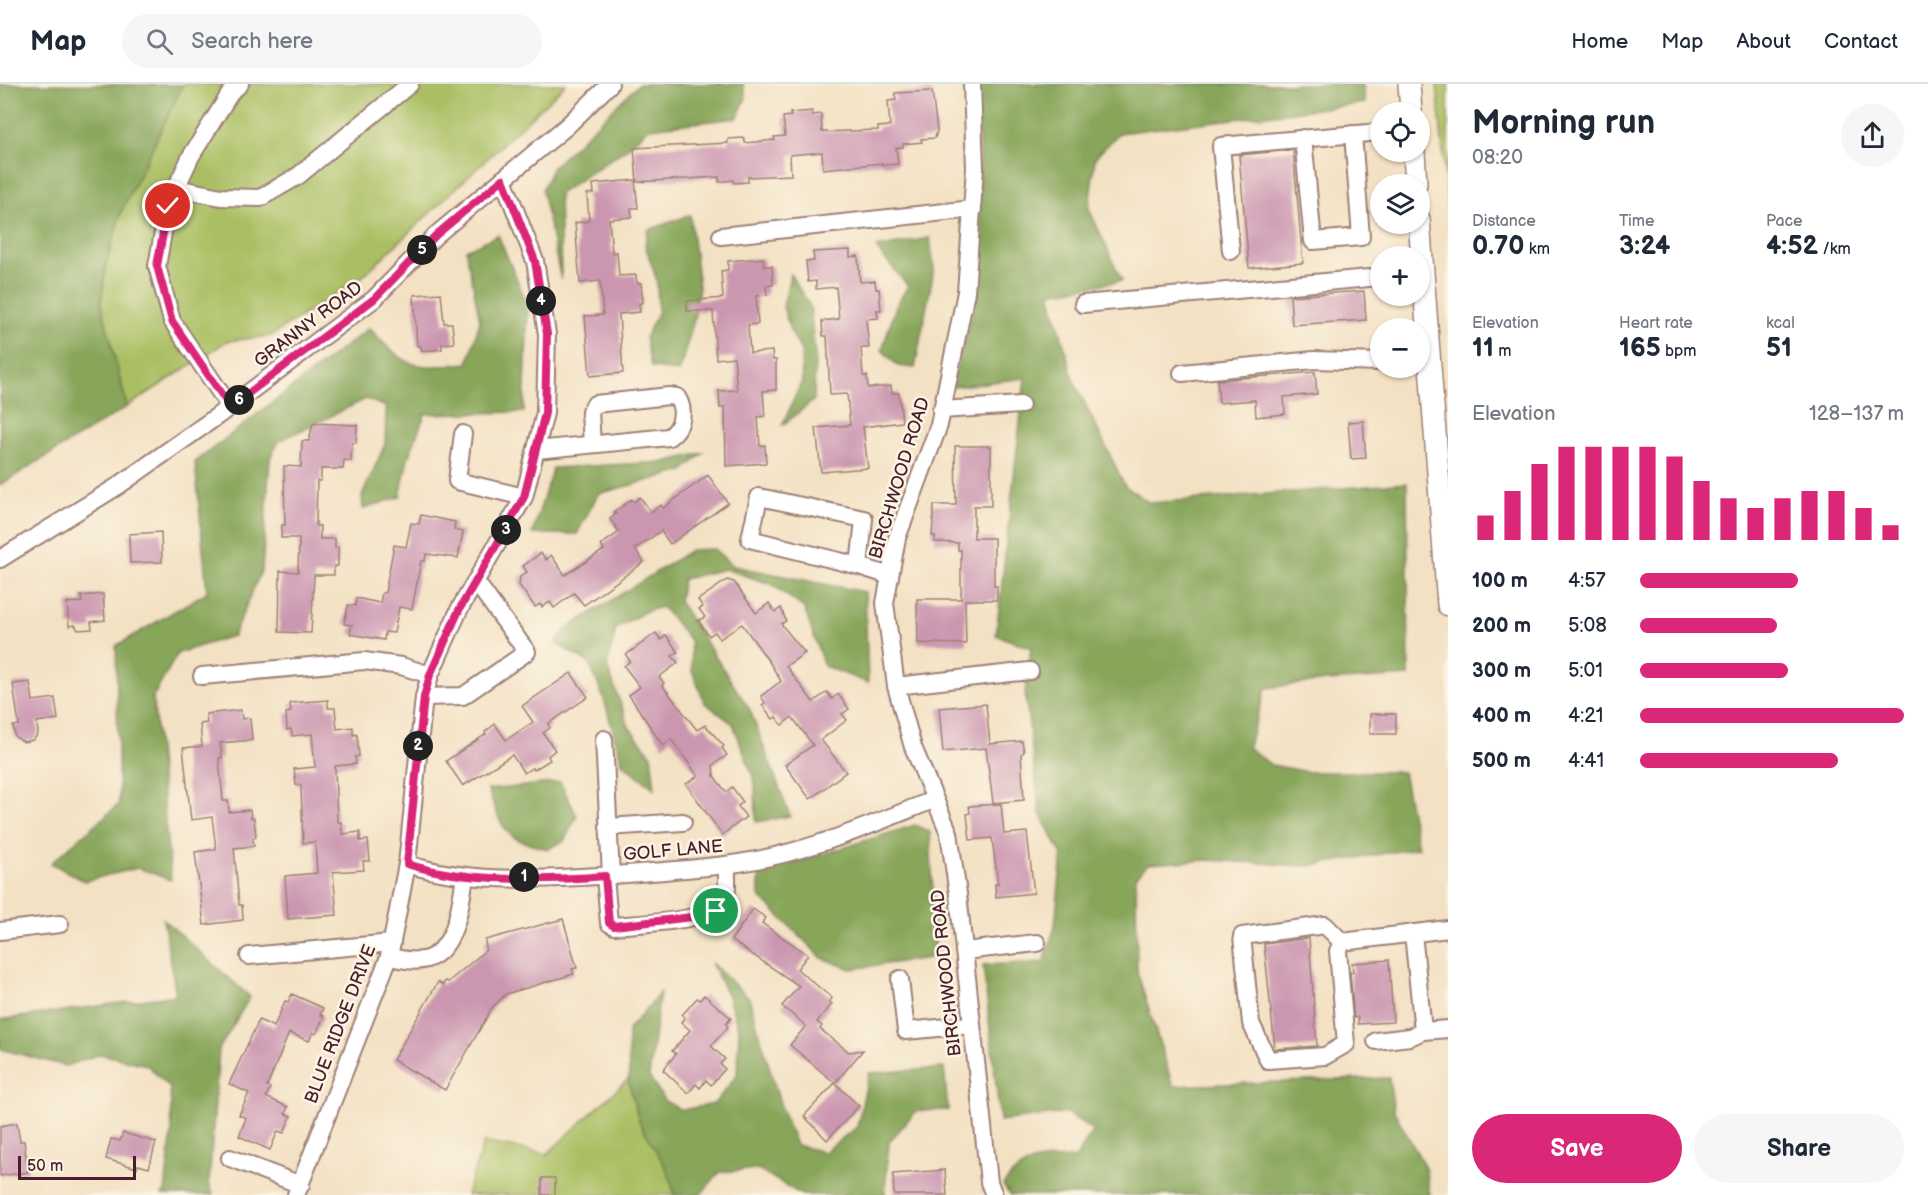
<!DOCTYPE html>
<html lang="en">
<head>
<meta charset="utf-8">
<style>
  :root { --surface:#fff; --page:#f6f6f7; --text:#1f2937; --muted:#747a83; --line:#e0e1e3; --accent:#db2777 }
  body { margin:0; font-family:"Balsamiq Sans",sans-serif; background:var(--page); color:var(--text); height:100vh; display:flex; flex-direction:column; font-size:22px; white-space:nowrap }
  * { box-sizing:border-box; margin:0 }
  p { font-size:20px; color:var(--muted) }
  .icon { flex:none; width:33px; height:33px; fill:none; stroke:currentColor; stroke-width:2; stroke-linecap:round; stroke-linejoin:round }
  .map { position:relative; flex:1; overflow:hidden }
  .details { display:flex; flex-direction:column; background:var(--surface); width:480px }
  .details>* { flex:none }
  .buttons { position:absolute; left:1370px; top:18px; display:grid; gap:12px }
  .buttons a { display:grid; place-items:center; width:60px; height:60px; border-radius:50%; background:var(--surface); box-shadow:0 2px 4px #0004; font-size:30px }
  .scale { position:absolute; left:18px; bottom:15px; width:118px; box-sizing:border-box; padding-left:6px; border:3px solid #4a1f2b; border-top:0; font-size:16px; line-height:21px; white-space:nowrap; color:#4a1f2b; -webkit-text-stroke:4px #fcf5e5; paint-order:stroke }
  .pin { position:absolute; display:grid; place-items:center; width:51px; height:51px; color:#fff; margin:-26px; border:3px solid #fff; border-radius:50%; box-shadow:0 2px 6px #0007 }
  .km { position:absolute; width:30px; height:30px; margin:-15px; border-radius:50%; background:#222; color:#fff; font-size:16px; line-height:30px; text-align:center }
  .round { display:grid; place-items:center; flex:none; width:63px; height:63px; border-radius:32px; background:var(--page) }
  .head { display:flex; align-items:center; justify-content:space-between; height:102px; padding:0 24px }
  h1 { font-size:33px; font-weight:600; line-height:45px }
  .stats { display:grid; grid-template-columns:repeat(3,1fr); gap:9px; height:102px; padding:6px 24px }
  .stats div { display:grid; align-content:center }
  .stats b { font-size:26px; font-weight:600 }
  .stats small { font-size:16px; font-weight:400 }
  .stats p { font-size:16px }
  .chart { height:168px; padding:12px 24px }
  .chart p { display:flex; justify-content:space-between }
  .chart svg { width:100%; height:108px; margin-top:6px; stroke:var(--accent); stroke-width:6 }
  .primary-button { display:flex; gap:12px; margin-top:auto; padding:12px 24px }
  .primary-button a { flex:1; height:69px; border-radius:36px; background:var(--accent); color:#fff; font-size:24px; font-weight:600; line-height:69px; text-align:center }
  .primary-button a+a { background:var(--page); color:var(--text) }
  ul { padding:0 24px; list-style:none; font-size:20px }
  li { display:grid; grid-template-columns:96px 72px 1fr; align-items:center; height:45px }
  li i { height:15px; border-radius:8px; background:var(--accent) }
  header { display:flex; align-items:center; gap:36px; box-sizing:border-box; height:84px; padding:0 30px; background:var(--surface); border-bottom:2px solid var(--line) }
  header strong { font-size:28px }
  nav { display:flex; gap:33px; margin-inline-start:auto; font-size:21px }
  .search { width:420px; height:54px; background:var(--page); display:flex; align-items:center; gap:15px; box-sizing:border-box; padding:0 21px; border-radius:33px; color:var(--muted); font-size:22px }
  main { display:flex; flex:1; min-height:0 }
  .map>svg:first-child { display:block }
  .green { fill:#aabf64; stroke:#7a6f48; stroke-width:1.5 }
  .forest { fill:#87a65a; stroke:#686242; stroke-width:1.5 }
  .building { fill:#cb96b0 }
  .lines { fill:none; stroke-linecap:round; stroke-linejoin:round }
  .minor-casing { stroke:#9e8077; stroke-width:20 }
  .major-casing { stroke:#9e8077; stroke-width:24 }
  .minor { stroke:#fff; stroke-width:16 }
  .major { stroke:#fff; stroke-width:21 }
  .route-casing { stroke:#fff; stroke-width:12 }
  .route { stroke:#db2777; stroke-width:8 }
  .labels { text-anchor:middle; stroke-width:5; stroke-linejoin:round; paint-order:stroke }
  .street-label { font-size:18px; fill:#4a1f2b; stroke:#fcf5e5 }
</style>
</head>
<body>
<header>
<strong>Map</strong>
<div class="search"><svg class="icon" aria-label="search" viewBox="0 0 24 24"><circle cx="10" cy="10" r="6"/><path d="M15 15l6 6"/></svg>Search here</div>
<nav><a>Home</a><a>Map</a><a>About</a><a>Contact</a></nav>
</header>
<main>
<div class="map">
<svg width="1448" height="1111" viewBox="0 0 1448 1111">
  <rect width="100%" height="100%" fill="#fcf5e5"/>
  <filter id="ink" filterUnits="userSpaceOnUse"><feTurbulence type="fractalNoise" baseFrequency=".0167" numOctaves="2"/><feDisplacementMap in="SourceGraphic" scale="12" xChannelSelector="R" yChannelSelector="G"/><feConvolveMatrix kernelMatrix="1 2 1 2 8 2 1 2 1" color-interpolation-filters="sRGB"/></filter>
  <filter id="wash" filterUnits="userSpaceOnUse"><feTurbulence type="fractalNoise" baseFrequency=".008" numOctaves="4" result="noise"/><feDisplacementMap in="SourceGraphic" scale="24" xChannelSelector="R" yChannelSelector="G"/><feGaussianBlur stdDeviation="1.35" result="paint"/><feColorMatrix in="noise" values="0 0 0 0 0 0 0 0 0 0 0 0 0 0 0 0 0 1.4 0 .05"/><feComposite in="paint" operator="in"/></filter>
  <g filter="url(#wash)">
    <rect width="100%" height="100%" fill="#f3e1c3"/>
    <g class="green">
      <polygon points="183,0 566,0 361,194 271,252 227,257 127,323 101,219 106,181 121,128"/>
      <polygon points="1437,0 1448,0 1448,128"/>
      <polygon points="636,988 680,1111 466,1111 484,1058 547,1070"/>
    </g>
    <g class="forest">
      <polygon points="0,0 183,1 121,128 106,181 101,219 127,323 0,401"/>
      <polygon points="639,0 743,0 746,14 737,34 649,44 626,65 559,110 561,196 542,106 553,83"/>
      <path d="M978,0H1363L1365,19L1119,49L1095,74L1089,125L1122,197L1050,209L1073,295L1125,402L1150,419L1407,399L1409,592L1326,597L1266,604L1248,663L1271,681L1309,688H1403L1418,764L1308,782L1207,776L1148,780L1136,793L1137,887L1173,1002L1389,994L1394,1027L1425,1083L1430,1111H1010L1003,1101C1024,1073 1044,1075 1076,1074L1093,1046L1067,1029L1000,1037L983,881L1044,878L1055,842L1062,771L1040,730L1025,609L1031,564L996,551L1025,294L951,303L980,202Z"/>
      <polygon points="690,131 699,203 694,236 679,288 651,283 645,254 658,228 657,197 645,161 648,146"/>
      <path d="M498,151L528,222L524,328L425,330L408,374L400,413L363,425L362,412L385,360L386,323L366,315L279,357L270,374L262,485L233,552L178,569L153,613L171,796L138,784L84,797L51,779L119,720L116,562L207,508L195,378L369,244C407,284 412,286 468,279L480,237L466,166Z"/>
      <polygon points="930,154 934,185 915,284 898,282 882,266 896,222 908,202 876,164"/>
      <polygon points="790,190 810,222 815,271 814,316 782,342 802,297 801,267 790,246 783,223"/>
      <polygon points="703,369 683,387 598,410 577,450 532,450 553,384 664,378"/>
      <polygon points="714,465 733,482 865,508 868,599 824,582 804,524 771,500 725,485 683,495 679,517 750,626 790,732 756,738 755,698 733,640 705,619 692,587 690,556 662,523 646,527 616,544 607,582 629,643 651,670 655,705 622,679 604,615 589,579 555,559 566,545 691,466"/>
      <path d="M560,698L577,732L564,757L548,765C502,754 504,748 488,706Z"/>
      <polygon points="915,741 930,748 936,873 850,885 822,874 759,812 759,790"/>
      <polygon points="163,835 250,913 219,965 209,1099 213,1111 162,1111 165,1107 172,1047 170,1004 147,981 100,970 66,982 0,965 0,936 176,911"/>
      <polygon points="711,879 749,914 782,1026 796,1061 824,1068 857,1043 869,989 944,984 948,1026 916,1027 889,1058 885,1111 802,1111 758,1085 720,1088 700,1111 675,1111 667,1086 639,1037 629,999 628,946 660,909 649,993 665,1017 681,1026 714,1020 737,991 739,947 728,912"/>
    </g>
    <g id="blocks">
      <g class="building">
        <polygon points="932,7 937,47 935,54 921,55 922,58 903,60 903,63 896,64 898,80 882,81 882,79 823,85 822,68 790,71 791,91 748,93 748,98 734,99 733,96 719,98 719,93 637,98 634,64 728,59 728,55 744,54 745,59 775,56 774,53 785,52 783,33 791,32 790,29 812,27 812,31 821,30 822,48 878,46 878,43 890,42 888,17 896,16 895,9"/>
        <polygon points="1293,66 1303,179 1249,184 1239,71"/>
        <polygon points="635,96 638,124 631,124 632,133 609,135 612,169 617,168 619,192 636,191 637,199 641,199 643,219 639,219 640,228 619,230 623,289 590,292 585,232 603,231 600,197 580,199 575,139 589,137 587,110 594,109 593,100"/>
        <polygon points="850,166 850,173 858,172 860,198 875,197 876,205 879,205 881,226 877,226 878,234 866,235 869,264 861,264 863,292 867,292 868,304 891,302 892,309 899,309 902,338 863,343 868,384 821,388 816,344 850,341 847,310 830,311 827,252 823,252 822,237 839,235 836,203 816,205 816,197 808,198 806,177 814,177 813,168"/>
        <polygon points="763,174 764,182 772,182 773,201 766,202 767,211 756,212 758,240 748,241 750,269 772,267 773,276 776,276 776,306 763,307 765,332 758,333 760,362 765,361 766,379 726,382 725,323 720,324 719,307 737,306 734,273 716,275 713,227 687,227 687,217 723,214 721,187 728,186 728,177"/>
        <polygon points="1364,207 1366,236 1292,241 1290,212"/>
        <polygon points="441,209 444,239 452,239 454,259 442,260 442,265 422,267 421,262 417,262 414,211"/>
        <polygon points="1315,288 1317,310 1284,313 1285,330 1256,333 1255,316 1219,319 1217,296"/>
        <polygon points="1363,337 1366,374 1351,375 1348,338"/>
        <polygon points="313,339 357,341 356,359 352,359 351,377 344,376 343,385 321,385 321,397 317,397 316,442 320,442 320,455 335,455 335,464 338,464 338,482 334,482 334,491 314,491 311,549 279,548 280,487 298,488 299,454 281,454 282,441 285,441 284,382 301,383 302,357 309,357"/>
        <polygon points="955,362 991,362 991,422 974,422 974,454 994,454 994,502 997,502 997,516 965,516 966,560 918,559 917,515 961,515 961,466 958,466 958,459 935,458 935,452 932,452 934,421 956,421"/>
        <polygon points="708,391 728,419 670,460 661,447 635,465 644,478 584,521 574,509 554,524 550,518 542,523 540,520 535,523 519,501 520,493 527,488 523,482 541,469 546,476 551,471 565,491 604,466 601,461 619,448 610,435 616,430 614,428 632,415 634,418 640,413 651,428 661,421 663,424"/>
        <polygon points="421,431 455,438 454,446 463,448 458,474 426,470 425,477 421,477 412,525 399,523 394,549 385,548 384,556 350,550 352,541 344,540 348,521 355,522 356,514 380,519 382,509 385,509 394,461 406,463 411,439 419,440"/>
        <polygon points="161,448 162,478 130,479 129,450"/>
        <polygon points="727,496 734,498 756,529 769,519 775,528 781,524 786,537 781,540 805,569 786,582 813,618 827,608 832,615 838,610 849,625 842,630 847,636 821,656 846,688 810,715 785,681 813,661 792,633 782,641 776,633 773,635 762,621 765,619 761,612 781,597 770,579 742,540 720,555 715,548 709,552 698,537 705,533 699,525 703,523 698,516"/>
        <polygon points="103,510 105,536 91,538 92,545 78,546 75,541 69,542 67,519 82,518 81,512"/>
        <polygon points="656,549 661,556 666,551 678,568 672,572 678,579 659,593 664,599 662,601 697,646 705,641 724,662 722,664 727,671 713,681 714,692 726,708 732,703 743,718 738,722 746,733 722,751 686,700 698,692 671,655 663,662 629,611 640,603 624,582 630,577 626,571"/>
        <polygon points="571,589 588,613 548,640 550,644 543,649 555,666 548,672 550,676 534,686 532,684 524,689 512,671 463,702 446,677 486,650 485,648 495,640 506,656 533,638 522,622"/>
        <polygon points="30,598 33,617 55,614 58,635 37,638 38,650 33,656 24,658 15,653 13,642 19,641 13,600"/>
        <polygon points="328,616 328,624 335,624 337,645 353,643 353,651 357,650 359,672 355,673 356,680 335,682 337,738 341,738 342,750 360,748 360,757 368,756 370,777 363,777 364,786 333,788 337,831 288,835 285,792 317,789 315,758 303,759 301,701 296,701 294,685 315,683 312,650 292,652 291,645 287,646 286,629 291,628 290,619"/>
        <polygon points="986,620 990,660 1022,657 1024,668 1021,670 1024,716 993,719 986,664 943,668 939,624"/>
        <polygon points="241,626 242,635 250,634 252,656 220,659 222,674 219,674 223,717 228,717 229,728 250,726 251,734 254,734 256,753 253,754 254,762 234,764 239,821 242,821 243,836 204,841 195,768 216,765 212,733 191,736 183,664 202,662 200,640 207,639 206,630"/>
        <rect x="1370" y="630" width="26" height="20"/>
        <polygon points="1001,720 1004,750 1027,748 1034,809 996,813 995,800 998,800 992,754 970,756 967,730 970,729 969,722"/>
        <polygon points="753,825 766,834 762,839 808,871 797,885 832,914 829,918 832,920 817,938 822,942 820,945 849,968 863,966 835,999 859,1022 827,1056 804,1032 835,999 790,961 806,942 782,922 799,902 731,856"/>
        <polygon points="563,835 577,884 572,885 574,890 506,910 492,924 445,1006 393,976 438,898 443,901 445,897 448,898 486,866 485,856"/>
        <polygon points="1309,854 1317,962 1275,965 1264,860"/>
        <polygon points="1389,876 1393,938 1358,940 1358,933 1354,934 1350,888 1353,888 1352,879"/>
        <polygon points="292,910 323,924 320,931 324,932 316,950 313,948 309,957 289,949 267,1002 270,1004 266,1013 288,1023 285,1030 291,1032 284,1049 278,1047 270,1066 239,1052 246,1034 239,1031 249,1009 229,1000 259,936 274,943 285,917 288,918"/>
        <polygon points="704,911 731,934 726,940 728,943 711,962 725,975 720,980 725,985 711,1001 706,996 700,1004 696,1000 688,1009 663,986 676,970 672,967 690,946 681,938 685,933 682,931 697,914 700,916"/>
        <polygon points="17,1039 20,1057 24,1057 28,1088 0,1092 0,1042"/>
        <polygon points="123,1049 156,1058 149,1084 138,1081 137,1084 106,1075 111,1055 120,1057"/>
        <polygon points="945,1086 947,1111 894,1111 893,1090"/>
        <rect x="542" y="1094" width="13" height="17"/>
      </g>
    </g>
  </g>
  <g filter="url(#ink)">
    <use href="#blocks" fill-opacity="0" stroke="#9e8077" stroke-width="1.5"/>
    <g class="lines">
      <defs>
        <g id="minor">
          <polyline points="972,0 975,84 966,208 939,341 897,454 885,519 896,602 913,663 949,749 958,810 989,1098 994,1111"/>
          <polyline points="1303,54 1313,157 1361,153 1353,50"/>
          <polyline points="176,104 221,113 260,114 298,92 410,0"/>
          <polyline points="721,152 973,125"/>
          <polyline points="1231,167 1221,62 1380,48"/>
          <polyline points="1083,220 1380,193"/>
          <polyline points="1182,289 1314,276 1380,278"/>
          <polyline points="230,323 172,237 157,182 168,121 191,72 231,8 240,0"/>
          <polyline points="941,326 1021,321"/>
          <polyline points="463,350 457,397 524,413"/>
          <path d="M536,366L669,353C682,344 686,327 677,313L669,312L595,320L590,328L592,360"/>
          <polygon points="759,413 864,435 859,482 750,455"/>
          <polyline points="0,475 118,402 216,333 374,215 436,151 567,42 610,0"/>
          <polyline points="859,482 890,492"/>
          <polyline points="202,592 364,577 401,582 430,591"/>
          <polyline points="896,602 1030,587"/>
          <polyline points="424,613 463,612 527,568 476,498"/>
          <polyline points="604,655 611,792"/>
          <polyline points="608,743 683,738"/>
          <path d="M407,780C479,803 576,794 652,788C697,784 743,781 787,769C837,756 885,735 933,716"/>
          <path d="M605,792L609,839L614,842C639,839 714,839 725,815C729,807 726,791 727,782"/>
          <polygon points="1325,841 1342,858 1338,867 1346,960 1325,972 1268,976 1251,939 1242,852"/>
          <polyline points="0,847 60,840"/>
          <polyline points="1413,849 1423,947 1448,945"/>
          <polyline points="1342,858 1448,845"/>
          <polyline points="964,867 1037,859"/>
          <polyline points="249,872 392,859"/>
          <path d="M389,873C401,875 415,879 427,875C457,865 461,817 465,792"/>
          <polyline points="900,895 906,947 970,941"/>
          <polyline points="1376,957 1410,953 1423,947"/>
          <polyline points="230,1074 301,1101"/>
          <polyline points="296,1111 389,873 407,780 424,613 430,591 459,526 524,413 545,329 547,250 535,177 503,95"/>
        </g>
        <g id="major">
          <polyline points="1409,0 1411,28"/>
          <polyline points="1414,68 1416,100"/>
          <polyline points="1419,135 1448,521"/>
        </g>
      </defs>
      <use href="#minor" class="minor-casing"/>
      <use href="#major" class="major-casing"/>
      <use href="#minor" class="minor"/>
      <use href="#major" class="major"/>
    </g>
  </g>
  <g class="lines" filter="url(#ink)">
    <defs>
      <path id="route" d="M168,122L157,182L172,237L230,323L374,215L436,151L503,95L535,177L547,250L545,329L524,413L459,526L430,591L424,613L407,780C464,798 545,797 605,792L609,839L614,842L701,832L716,827"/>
    </defs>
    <use href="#route" class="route-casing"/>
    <use href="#route" class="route"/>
  </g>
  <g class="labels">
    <g class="street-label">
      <text transform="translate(308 240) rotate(-37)" y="6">GRANNY ROAD</text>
      <text transform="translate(899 394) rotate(-73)" y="6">BIRCHWOOD ROAD</text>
      <text transform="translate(673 766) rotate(-5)" y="6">GOLF LANE</text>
      <text transform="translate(946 889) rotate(-96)" y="6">BIRCHWOOD ROAD</text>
      <text transform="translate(340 940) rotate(-69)" y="6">BLUE RIDGE DRIVE</text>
    </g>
  </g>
</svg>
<div class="buttons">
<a><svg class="icon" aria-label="locate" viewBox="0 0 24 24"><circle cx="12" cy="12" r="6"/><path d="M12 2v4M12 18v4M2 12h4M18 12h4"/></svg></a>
<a><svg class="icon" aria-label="layers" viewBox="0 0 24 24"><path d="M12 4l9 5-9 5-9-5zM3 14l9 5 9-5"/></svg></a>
<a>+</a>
<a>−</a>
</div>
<div class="scale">50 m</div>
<div class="pin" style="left:716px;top:827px;background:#1e9e55"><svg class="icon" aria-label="arrive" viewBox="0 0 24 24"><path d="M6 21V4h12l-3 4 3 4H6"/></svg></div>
<div class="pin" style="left:168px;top:122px;background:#d93025"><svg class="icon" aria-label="check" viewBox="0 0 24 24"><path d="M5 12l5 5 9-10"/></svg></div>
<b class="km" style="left:524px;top:793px">1</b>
<b class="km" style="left:418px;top:662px">2</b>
<b class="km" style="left:506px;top:446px">3</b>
<b class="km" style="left:541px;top:217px">4</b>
<b class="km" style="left:422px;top:166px">5</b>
<b class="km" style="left:239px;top:316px">6</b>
</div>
<section class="details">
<div class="head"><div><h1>Morning run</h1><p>08:20</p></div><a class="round"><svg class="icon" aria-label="share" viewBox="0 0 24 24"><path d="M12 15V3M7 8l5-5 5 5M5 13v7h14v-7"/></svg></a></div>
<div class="stats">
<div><p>Distance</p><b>0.70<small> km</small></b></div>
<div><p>Time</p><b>3:24</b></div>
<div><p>Pace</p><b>4:52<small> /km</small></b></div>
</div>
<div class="stats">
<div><p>Elevation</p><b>11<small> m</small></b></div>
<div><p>Heart rate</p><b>165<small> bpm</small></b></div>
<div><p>kcal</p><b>51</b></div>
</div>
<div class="chart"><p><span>Elevation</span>128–137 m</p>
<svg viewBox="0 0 160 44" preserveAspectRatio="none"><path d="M5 44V34M15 44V24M25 44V13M35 44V6M45 44V6M55 44V6M65 44V6M75 44V10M85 44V20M95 44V27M105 44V31M115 44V27M125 44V24M135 44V24M145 44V31M155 44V38"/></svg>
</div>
<ul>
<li><b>100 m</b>4:57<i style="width:60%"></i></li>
<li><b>200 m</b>5:08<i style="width:52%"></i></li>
<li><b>300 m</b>5:01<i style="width:56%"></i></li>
<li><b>400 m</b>4:21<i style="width:100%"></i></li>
<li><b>500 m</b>4:41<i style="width:75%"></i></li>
</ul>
<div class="primary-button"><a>Save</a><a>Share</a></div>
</section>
</main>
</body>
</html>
